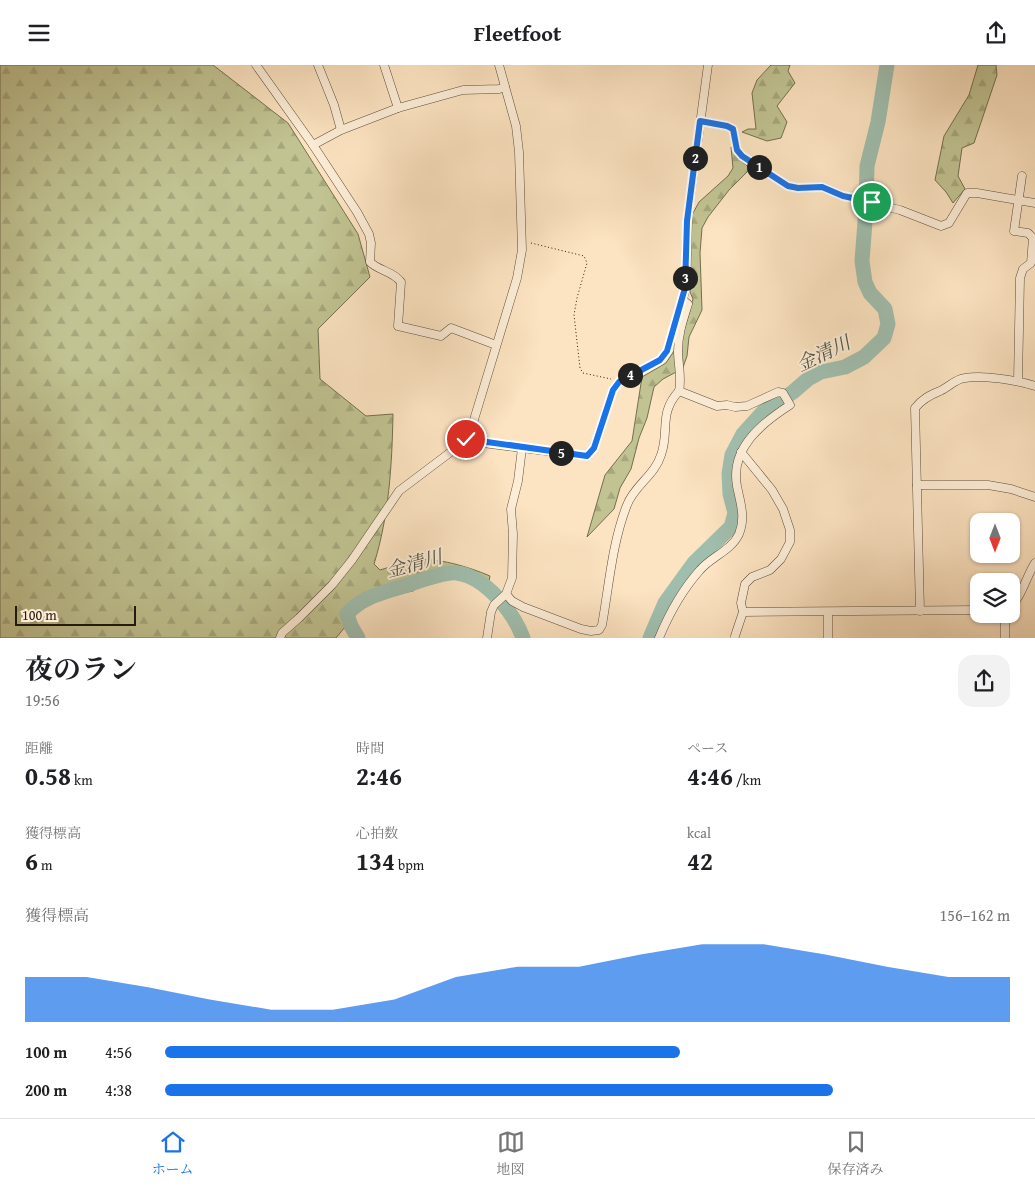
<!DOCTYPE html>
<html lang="ja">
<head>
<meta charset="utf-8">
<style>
  :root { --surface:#fff; --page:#f2f2f2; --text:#202124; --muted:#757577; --line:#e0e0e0; --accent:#1a73e8 }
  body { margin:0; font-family:"Gentium Book Plus","Noto Serif JP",serif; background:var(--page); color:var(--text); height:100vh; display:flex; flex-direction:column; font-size:19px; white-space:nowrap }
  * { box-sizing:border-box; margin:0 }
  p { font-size:16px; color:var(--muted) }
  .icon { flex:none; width:28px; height:28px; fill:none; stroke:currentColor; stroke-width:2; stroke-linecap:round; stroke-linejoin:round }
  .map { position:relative; height:573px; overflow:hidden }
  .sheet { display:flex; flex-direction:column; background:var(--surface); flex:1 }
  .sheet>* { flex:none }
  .needle { width:32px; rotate:180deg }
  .buttons { position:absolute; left:970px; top:448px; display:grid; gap:10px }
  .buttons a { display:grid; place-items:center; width:50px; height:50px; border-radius:10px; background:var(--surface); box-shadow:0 1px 4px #0004; font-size:25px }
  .scale { position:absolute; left:15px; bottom:12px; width:121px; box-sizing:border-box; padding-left:5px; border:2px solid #261b0f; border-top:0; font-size:14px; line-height:18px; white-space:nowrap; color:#261b0f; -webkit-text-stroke:4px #fdedd7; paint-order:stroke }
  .pin { position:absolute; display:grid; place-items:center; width:42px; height:42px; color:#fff; margin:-21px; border:2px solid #fff; border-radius:50%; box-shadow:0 1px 5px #0007 }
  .km { position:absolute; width:25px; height:25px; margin:-12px; border-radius:50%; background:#222; color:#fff; font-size:14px; line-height:25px; text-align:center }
  .round { display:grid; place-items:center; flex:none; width:52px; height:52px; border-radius:15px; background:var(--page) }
  .summary { display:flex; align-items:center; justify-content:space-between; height:85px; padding:0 25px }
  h1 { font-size:28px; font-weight:700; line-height:38px }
  .stats { display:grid; grid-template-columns:repeat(3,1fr); gap:8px; height:85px; padding:5px 25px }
  .stats div { display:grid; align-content:center }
  .stats b { font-size:25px; font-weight:700 }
  .stats small { font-size:14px; font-weight:400 }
  .stats p { font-size:14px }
  .chart { height:140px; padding:10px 25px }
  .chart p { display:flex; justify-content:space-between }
  .chart svg { width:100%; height:90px; margin-top:5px; fill:var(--accent); opacity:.7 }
  ul { padding:0 25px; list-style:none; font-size:16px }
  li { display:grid; grid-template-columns:80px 60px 1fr; align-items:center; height:38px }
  li i { height:12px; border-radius:6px; background:var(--accent) }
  header { display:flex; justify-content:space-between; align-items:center; height:65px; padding:0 25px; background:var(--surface); font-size:22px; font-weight:700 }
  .tab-bar { display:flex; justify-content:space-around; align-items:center; height:70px; border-top:1px solid var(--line); background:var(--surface); font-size:14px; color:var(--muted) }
  .tab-bar a { display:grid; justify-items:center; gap:2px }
  .tab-bar .selected { color:var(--accent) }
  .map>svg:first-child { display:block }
  .forest { fill:url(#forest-firs); stroke:#746f50 }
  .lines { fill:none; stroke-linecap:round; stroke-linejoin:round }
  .river { stroke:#a0beae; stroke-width:15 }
  .minor-casing { stroke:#5c4d3c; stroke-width:9 }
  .path { stroke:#261b0f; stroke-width:1; stroke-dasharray:1 2.5; stroke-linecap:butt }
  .minor { stroke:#fdedd7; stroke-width:8 }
  .route-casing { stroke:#fff; stroke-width:10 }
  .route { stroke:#1a73e8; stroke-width:6 }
  .labels { text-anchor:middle; stroke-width:4; stroke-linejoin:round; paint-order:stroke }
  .water-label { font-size:19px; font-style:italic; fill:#515447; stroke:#fdedd7 }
</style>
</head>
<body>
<header><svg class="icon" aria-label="menu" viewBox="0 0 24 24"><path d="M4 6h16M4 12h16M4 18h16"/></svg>Fleetfoot<svg class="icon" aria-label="share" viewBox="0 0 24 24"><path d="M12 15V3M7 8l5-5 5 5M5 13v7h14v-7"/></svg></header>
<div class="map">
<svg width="1035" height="573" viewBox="0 0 1035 573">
  <defs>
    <pattern id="forest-firs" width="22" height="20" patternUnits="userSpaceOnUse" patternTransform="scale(1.25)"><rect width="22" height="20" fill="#c1c392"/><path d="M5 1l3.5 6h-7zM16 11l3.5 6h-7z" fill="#a6a77d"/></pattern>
  </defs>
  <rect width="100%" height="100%" fill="#fce3c1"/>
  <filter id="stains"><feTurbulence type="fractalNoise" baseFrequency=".004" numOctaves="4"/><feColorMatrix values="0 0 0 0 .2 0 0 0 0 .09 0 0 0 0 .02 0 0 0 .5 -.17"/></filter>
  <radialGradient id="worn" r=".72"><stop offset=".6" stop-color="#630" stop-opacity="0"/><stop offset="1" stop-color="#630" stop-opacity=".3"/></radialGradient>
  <g class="forest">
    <path d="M0,0H213L288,58L358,169L370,212L318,264L320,314L366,351L393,349C392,400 389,451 374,499L380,505C391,502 403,497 414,495C437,492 469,502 490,511L489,516L457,505L438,507L413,526L387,531L358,546L336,573H0Z"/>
    <polygon points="771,0 790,0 788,6 795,18 777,41 787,57 781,73 767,76 742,67 748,64 756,64 752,28 757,15"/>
    <polygon points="978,0 996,0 997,10 974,78 962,83 958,111 965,124 953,138 946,127 935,115 944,71 969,30"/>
    <polygon points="731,82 738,94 745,99 750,104 729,125 708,152 702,163 700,188 702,245 689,272 687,291 682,305 681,276 693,234 690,227 692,150 699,137 728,111 733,103"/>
    <polygon points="674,286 678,306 663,314 654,322 647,353 639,373 631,404 620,423 614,444 587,472 605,410 632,376 642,312 666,298"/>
  </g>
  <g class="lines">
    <g class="river">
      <path d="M358,573L351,561L347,549C361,533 381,528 401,522C414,518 445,506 457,508C486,512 514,548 523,573"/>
      <polyline points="650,573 665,538 694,498 731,462 735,448 730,429 729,409 732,390 743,369 763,347 793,327 808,314 821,307 845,302 864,292 884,273 888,259 885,244 870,228 865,217 862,196 866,144 867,101 878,57 887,0"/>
    </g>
    <defs>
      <g id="minor">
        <path d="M256,0L313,80L357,147L369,169L371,178L370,197C379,206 393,206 401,217L398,261L441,271L451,263L496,280"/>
        <polyline points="318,0 334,40 341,65"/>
        <polyline points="384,0 398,43"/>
        <polyline points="700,56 727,61 733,64 737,85 742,91 788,121 798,123 822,122 843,131 900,145 941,161 949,158 967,128 977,128 1035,138"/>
        <polyline points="313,80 341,65 398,43 463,25 499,24 505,22"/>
        <polyline points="1018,316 1020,213 1023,204 1031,198 1033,173 1028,168 1014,166 1022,111"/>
        <polyline points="466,374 475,377 587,391 594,383 613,325 619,317 660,295 667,286 683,235 685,223 687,156 708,0"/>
        <polyline points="917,420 988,420 1011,424 1035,432"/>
        <path d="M506,529L512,536L523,542L581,564L591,566L599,565L602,560C609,521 612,478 627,440C634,421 655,410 661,390C670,365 658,349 679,326"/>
        <path d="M1011,541C1021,533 1027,510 1035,498"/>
        <path d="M920,546L915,343C922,334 930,330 940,326C949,322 955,314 965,313C984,310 1016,315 1035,321"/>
        <polyline points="743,547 979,545"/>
        <polyline points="828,547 828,573"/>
        <polyline points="1005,549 1005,573"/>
        <polyline points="735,571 743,547 741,538 745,519 752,512 770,505 781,494 790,477 790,465 783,444 772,425 741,387"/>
        <polyline points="280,573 282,568 299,553 332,520 352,495 399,426 460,380 466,374 473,358 517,213 522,185 519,87 516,61 499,0"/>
        <polyline points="487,573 491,547 494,540 506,529 512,513 513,469 511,444 518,416 522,383"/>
        <path d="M659,573C669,549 683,524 700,505C711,492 732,485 739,469C746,452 740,437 737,421C730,383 762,358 790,340L783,328L778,327L747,341L735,342L727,340L717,341L679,326C682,312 678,299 678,286C678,269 683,255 688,239L683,235"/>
      </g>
    </defs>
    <use href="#minor" class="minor-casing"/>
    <polyline class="path" points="531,178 584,191 587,198 577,233 574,250 580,303 583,308 611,314"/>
    <use href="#minor" class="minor"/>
  </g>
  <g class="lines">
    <defs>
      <polyline id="route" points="466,374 587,391 594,383 613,325 619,317 660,295 667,286 685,223 687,156 700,56 727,61 733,64 737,85 742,91 788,121 798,123 822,122 843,131 872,137"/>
    </defs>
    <use href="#route" class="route-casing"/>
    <use href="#route" class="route"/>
  </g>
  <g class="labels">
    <g class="water-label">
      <text transform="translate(823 288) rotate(-25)" y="7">金清川</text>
      <text transform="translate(414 498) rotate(-15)" y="7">金清川</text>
    </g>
  </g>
  <rect width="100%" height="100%" filter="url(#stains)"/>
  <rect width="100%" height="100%" fill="url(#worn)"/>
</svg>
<div class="buttons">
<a><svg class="needle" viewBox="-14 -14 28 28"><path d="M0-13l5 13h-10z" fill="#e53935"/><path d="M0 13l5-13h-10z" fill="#757577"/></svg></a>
<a><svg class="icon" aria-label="layers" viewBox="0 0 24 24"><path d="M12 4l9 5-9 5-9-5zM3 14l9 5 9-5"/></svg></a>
</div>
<div class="scale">100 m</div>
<div class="pin" style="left:872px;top:137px;background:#1e9e55"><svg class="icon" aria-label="arrive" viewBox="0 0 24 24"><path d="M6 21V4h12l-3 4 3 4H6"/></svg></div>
<div class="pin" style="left:466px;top:374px;background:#d93025"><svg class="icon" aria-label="check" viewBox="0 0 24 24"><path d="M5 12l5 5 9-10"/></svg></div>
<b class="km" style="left:759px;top:102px">1</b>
<b class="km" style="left:695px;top:93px">2</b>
<b class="km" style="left:685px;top:213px">3</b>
<b class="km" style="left:630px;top:310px">4</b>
<b class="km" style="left:561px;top:388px">5</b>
</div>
<section class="sheet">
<div class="summary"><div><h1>夜のラン</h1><p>19:56</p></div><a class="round"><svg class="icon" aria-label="share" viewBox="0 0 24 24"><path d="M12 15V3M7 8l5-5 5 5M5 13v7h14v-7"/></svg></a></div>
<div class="stats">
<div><p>距離</p><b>0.58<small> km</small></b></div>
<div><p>時間</p><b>2:46</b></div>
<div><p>ペース</p><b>4:46<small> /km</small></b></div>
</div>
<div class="stats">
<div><p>獲得標高</p><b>6<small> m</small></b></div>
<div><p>心拍数</p><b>134<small> bpm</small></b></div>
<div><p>kcal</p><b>42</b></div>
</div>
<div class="chart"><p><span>獲得標高</span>156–162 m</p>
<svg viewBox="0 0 160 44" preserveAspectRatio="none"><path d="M0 44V22L10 22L20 27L30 33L40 38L50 38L60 33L70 22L80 17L90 17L100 11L110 6L120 6L130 11L140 17L150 22L160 22V44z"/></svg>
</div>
<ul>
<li><b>100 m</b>4:56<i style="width:61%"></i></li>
<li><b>200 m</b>4:38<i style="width:79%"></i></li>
</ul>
</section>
<nav class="tab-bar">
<a class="selected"><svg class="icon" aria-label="home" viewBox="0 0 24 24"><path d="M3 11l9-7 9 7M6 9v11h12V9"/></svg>ホーム</a>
<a><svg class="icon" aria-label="map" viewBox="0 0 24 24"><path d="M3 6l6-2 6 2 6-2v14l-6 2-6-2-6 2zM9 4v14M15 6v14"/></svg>地図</a>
<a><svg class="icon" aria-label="saved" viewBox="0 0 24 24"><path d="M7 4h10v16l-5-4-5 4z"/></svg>保存済み</a>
</nav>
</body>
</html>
